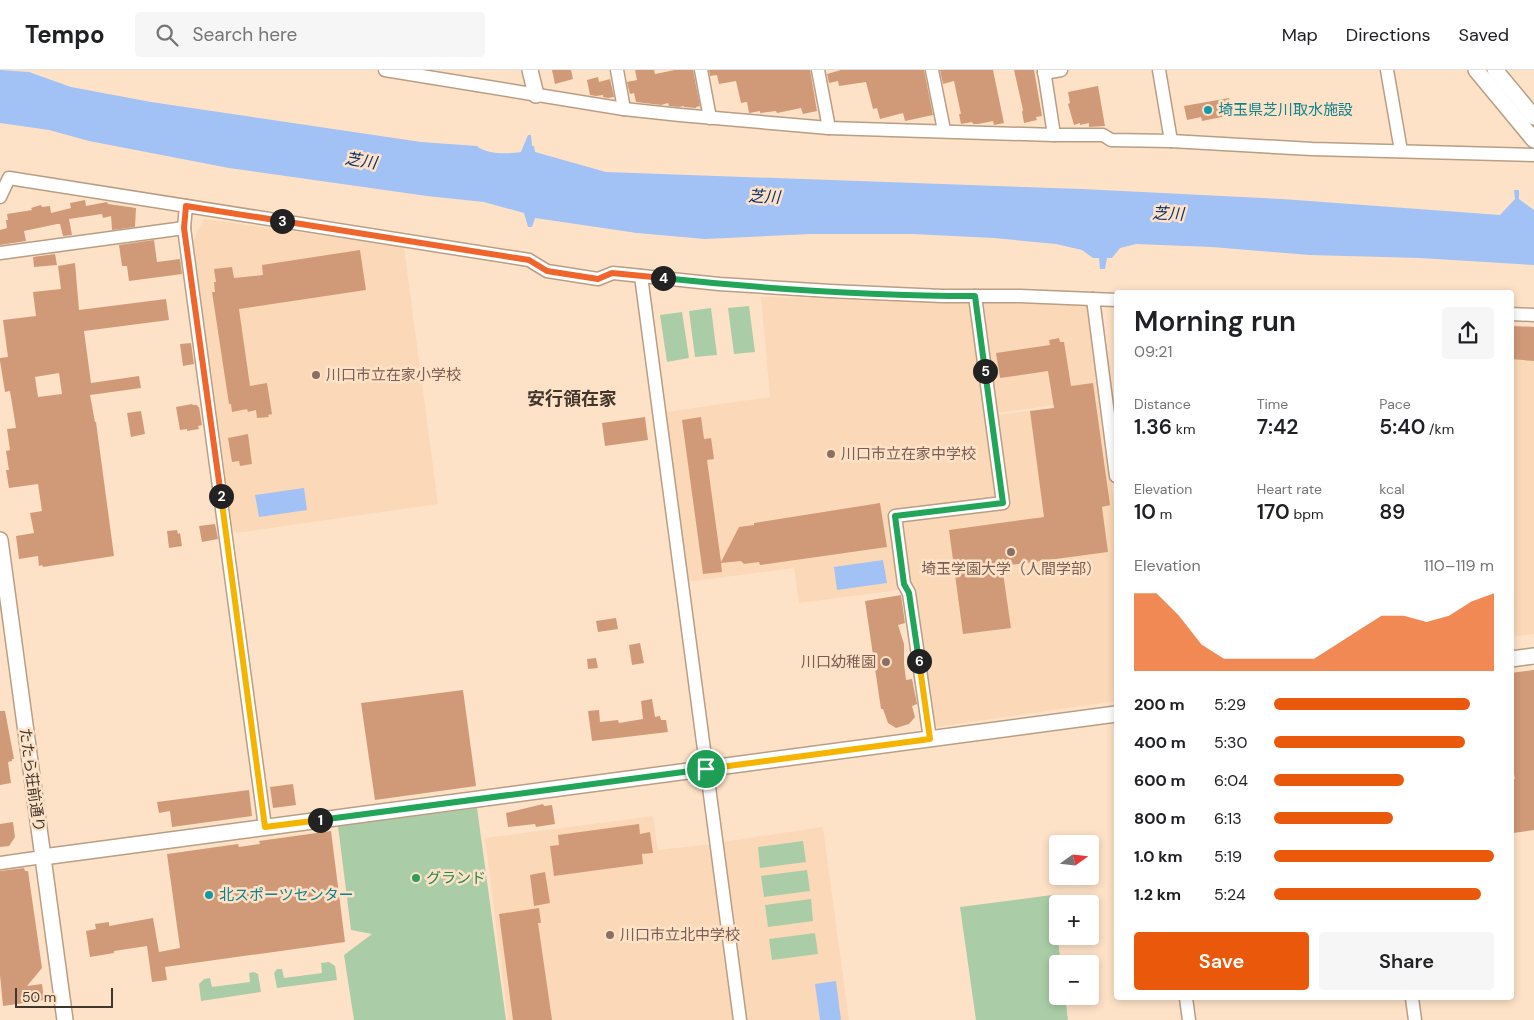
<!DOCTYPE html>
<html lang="en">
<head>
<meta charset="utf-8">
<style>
  :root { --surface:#fff; --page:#f6f6f6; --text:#202124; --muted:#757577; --line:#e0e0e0; --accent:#ea580c }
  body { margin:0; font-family:"DM Sans","Noto Sans JP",sans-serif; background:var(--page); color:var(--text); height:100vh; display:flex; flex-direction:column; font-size:19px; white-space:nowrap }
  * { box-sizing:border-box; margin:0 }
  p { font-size:16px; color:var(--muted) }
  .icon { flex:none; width:28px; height:28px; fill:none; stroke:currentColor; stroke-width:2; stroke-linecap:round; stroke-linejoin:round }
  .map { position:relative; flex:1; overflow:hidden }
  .drawer { position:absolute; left:1114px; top:220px; width:400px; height:710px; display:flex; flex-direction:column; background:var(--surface); border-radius:5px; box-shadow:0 2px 8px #0003 }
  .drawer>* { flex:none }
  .needle { width:32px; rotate:75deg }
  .controls { position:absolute; left:1049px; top:765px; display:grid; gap:10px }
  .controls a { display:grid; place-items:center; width:50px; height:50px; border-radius:5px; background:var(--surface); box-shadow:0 2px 8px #0003; font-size:25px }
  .scale { position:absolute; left:15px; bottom:12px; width:98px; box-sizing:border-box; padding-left:5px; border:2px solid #41362b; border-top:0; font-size:14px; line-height:18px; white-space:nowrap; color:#41362b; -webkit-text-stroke:4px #fee2c7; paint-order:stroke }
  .pin { position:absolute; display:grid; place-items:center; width:42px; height:42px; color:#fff; margin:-21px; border:2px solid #fff; border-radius:50%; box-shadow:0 1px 5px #0007 }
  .km { position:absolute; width:25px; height:25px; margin:-12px; border-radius:50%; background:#222; color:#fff; font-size:14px; line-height:25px; text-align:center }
  .round { display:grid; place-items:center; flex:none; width:52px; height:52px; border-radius:5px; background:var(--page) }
  .summary { display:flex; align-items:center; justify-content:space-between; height:85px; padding:0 20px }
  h1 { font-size:28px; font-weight:600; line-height:38px }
  .stats { display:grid; grid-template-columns:repeat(3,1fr); gap:8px; height:85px; padding:5px 20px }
  .stats div { display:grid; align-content:center }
  .stats b { font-size:21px; font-weight:600 }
  .stats small { font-size:14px; font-weight:400 }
  .stats p { font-size:14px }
  .chart { height:140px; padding:10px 20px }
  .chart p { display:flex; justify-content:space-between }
  .chart svg { width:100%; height:90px; margin-top:5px; fill:var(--accent); opacity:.7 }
  .primary-button { display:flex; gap:10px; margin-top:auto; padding:10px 20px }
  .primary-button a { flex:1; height:58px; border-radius:5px; background:var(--accent); color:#fff; font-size:20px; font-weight:600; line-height:58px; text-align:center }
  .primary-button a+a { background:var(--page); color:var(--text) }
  ul { padding:0 20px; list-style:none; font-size:16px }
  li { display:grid; grid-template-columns:80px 60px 1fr; align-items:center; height:38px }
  li i { height:12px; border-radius:6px; background:var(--accent) }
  header { display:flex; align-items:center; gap:30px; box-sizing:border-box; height:70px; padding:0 25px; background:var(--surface); border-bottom:1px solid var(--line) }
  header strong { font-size:24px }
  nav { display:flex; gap:28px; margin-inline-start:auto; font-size:18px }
  .search { width:350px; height:45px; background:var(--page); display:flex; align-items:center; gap:12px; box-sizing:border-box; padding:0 18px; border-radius:5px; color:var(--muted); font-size:19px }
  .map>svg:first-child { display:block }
  .built { fill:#fbd9b8 }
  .green { fill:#aacda7 }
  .water { fill:#a2c1f4 }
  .building { fill:#d09a78; fill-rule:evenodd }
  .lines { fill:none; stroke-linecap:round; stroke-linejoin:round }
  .minor-casing { stroke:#b89e84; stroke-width:15 }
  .tertiary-casing { stroke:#b89e84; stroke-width:18 }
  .minor { stroke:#fff; stroke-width:12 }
  .tertiary { stroke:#fff; stroke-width:15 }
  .split-1-casing { stroke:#fff; stroke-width:10 }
  .split-2-casing { stroke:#fff; stroke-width:10 }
  .split-3-casing { stroke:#fff; stroke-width:10 }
  .split-4-casing { stroke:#fff; stroke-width:10 }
  .split-5-casing { stroke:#fff; stroke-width:10 }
  .split-6-casing { stroke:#fff; stroke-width:10 }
  .split-7-casing { stroke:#fff; stroke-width:10 }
  .split-1 { stroke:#22a559; stroke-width:6 }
  .split-2 { stroke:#f5b400; stroke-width:6 }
  .split-3 { stroke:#f0652b; stroke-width:6 }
  .split-4 { stroke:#f0652b; stroke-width:6 }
  .split-5 { stroke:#22a559; stroke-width:6 }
  .split-6 { stroke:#22a559; stroke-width:6 }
  .split-7 { stroke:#f5b400; stroke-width:6 }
  .culture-dot { fill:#0f9aa8; stroke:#fee2c7; stroke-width:2 }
  .education-dot { fill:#8d6e63; stroke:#fee2c7; stroke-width:2 }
  .leisure-dot { fill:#2e9e5b; stroke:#fee2c7; stroke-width:2 }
  .labels { text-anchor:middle; stroke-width:5; stroke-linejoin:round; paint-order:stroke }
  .culture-label { font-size:15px; fill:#0d838f; stroke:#fee2c7; text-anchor:start }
  .education-label { font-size:15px; fill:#785e54; stroke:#fee2c7; text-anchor:start }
  .street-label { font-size:15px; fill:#41362b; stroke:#fee2c7 }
  .leisure-label { font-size:15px; fill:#27864d; stroke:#fee2c7; text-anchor:start }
  .water-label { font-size:16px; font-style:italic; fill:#0b306a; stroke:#fee2c7 }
  .quarter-label { font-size:18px; font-weight:bold; fill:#41362b; stroke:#fee2c7 }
</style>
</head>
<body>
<header>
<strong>Tempo</strong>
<div class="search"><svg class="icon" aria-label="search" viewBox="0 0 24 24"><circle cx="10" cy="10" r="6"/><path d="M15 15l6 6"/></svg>Search here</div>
<nav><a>Map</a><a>Directions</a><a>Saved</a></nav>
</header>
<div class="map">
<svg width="1534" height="950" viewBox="0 0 1534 950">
  <rect width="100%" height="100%" fill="#fee2c7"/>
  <g class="built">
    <polygon points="204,149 404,177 438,434 236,463 230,457 193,171"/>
    <polygon points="761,227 969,231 997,425 993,429 888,442 899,520 799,533 794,498 687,512 666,342 770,327"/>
    <polygon points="982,231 1088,235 1100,329 997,343"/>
    <polygon points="1511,255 1534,256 1534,564 1511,567"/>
    <polygon points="1100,331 1116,449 1116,631 937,657 932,654 909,513 901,451 1010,437 998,345"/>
    <polygon points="653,746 658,780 711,774 735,950 508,950 485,768"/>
    <polygon points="823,757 849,950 746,950 722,772"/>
  </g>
  <g class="green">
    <polygon points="749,236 755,282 734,284 728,238"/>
    <polygon points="711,238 717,285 695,287 689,241"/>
    <polygon points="682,242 689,288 667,292 660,245"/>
    <polygon points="477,738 506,950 354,950 344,885 372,864 351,860 338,756"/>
    <polygon points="803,771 806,792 760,798 758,777"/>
    <polygon points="807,800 810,821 764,827 761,806"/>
    <polygon points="1052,825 1061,894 1058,894 1058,926 1065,926 1068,950 976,950 960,837"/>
    <polygon points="811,829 813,851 768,857 765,835"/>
    <polygon points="815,863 818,884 772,890 769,869"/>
    <polygon points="329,892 335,896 337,910 277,918 274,903 277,899 282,899 284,908 322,903 321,893"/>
    <polygon points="254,902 258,904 261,922 201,931 199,914 204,909 210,908 212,917 250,912 249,903"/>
  </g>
  <g class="water">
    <path d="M0,0L29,2L71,17L151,32L421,72L477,76C487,85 509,84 521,82L528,65H531L532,76H534L535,82L606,102L1082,119L1282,129L1500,145L1515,129L1514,120H1519V129L1534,140V195L1420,188L1310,185L1212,177L1136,174L1120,178L1112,188H1107L1105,199H1100L1099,188H1093L1082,180L1056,174L994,168L912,164H810L705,169L637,163L535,148L532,157H528L524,143L484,132L427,126L229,98L89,71L49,60L0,53Z"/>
    <polygon points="304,418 307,440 259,447 255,425"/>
    <polygon points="883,490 887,513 837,520 834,497"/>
    <polygon points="836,911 841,950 820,950 815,914"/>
  </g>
  <g class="building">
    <polygon points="552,0 571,0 573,9 555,14"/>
    <polygon points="635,0 654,0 655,4 675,0 693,0 700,36 696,37 696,38 684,37 684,36 679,37 669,36 668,33 661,35 636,32 634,23 630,24 627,12 637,10"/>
    <polygon points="709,0 810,0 817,41 803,44 801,38 777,43 776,41 760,43 760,41 749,43 747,32 741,33 736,11 719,14 717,5 710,6"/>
    <polygon points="841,0 924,0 933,45 905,51 903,43 880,49 877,38 873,39 866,12 839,16 838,11 829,13 827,4"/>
    <polygon points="940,0 993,0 1004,53 994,55 993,51 978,54 973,54 972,52 961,54 959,44 961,44 954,11 943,14"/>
    <polygon points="1014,0 1034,0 1042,46 1036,47 1037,50 1024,53 1022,42 1023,40"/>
    <polygon points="598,7 599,12 610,9 614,27 608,28 603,27 603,25 596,26 590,25 587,10"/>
    <polygon points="1098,16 1105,56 1089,57 1089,53 1080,55 1080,53 1074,55 1068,34 1070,33 1068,22"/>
    <polygon points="1229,28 1232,45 1202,51 1201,47 1187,50 1184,36"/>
    <polygon points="85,130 86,136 107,132 108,134 136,138 135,157 112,160 111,146 103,148 102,144 69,149 72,165 63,166 60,154 57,154 24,161 26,171 0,175 0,160 7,158 6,150 8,150 7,144 32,140 31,138 41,135 42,137 50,136 51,143 71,138 70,133"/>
    <polygon points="154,170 157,192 180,189 182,204 129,211 127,196 122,196 119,175"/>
    <polygon points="360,180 366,220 239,239 250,316 267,313 272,344 268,345 269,347 257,348 256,340 248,342 247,339 232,342 231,334 229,334 212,222 215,222 214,212 216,212 214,199 232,197 234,208 263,205 262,195"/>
    <polygon points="55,184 57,195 34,197 33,187"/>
    <path d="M75,193L79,240L166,229L169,250L84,261L91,313L139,306L141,318L90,325L95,352H96L114,486L43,497L42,495L39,496L38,486L19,489L16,466L34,463L30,443L42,441L38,414L9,418L6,400H9L6,381L10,380L7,359L16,358L10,321L5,322L0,291V288L8,287L3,250L36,246L33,222L61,219L58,196ZM59,303L62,324L38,327L35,307Z"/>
    <polygon points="1511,256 1534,257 1534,291 1511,289"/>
    <polygon points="1059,268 1060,272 1064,272 1071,316 1093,313 1110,435 1102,437 1108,482 1002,496 1011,558 963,564 949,460 1044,447 1030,341 1054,338 1048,301 1000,308 996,283 1050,275 1049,270"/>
    <polygon points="191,273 194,294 183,296 180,274"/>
    <polygon points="192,334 193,335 197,335 198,337 199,337 202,355 198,356 199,359 187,361 187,359 180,360 176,337"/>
    <polygon points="141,341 145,364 131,367 127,343"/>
    <polygon points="645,347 648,370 605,376 602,353"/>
    <polygon points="701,347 704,369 711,368 714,389 707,390 721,492 739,457 754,455 754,453 880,433 887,477 760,495 759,492 744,494 741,491 721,493 722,502 703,504 682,350"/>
    <polygon points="248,364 252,394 240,396 239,391 232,392 228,368"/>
    <polygon points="215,454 218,469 202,472 199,456"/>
    <polygon points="177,460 178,464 180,463 182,476 169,478 167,461"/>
    <polygon points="901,525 905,553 898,555 904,574 904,594 906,610 912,609 917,634 912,636 915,647 909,654 896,658 888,653 883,639 881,639 865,531"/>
    <polygon points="616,548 618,559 598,562 596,551"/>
    <polygon points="640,573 644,593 632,595 629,575"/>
    <polygon points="596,588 598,598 588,599 587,589"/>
    <polygon points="1534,600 1534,760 1513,763 1511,750 1511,710 1515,709 1511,687 1511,603"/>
    <polygon points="463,620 476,716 375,730 361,633"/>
    <polygon points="652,629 655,647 660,646 661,650 666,650 668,662 592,671 588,641 599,640 600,652 618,650 619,653 643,649 641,631"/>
    <polygon points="0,641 5,641 14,689 12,689 12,691 8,692 11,713 0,715"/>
    <polygon points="293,714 296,735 273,738 270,717"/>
    <polygon points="249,720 252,746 172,757 170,741 159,743 157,732"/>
    <polygon points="543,734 544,736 552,735 555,754 536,757 535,754 508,757 506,743"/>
    <polygon points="13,752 15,767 9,776 0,777 0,754"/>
    <polygon points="639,754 640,764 650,762 653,783 642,784 643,794 554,806 550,776 559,775 558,765"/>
    <polygon points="331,761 345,872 165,897 167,910 152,912 147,876 114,881 114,883 90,887 86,861 96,859 95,854 109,852 109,856 153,848 159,882 180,878 167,784 238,774 239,777 260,774 259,771"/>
    <polygon points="24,798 25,801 28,801 42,898 27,916 42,914 44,930 3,936 0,905 0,801"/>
    <polygon points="545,802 550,833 534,836 530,805"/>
    <polygon points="539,838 541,853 538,853 552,950 513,950 499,844"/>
  </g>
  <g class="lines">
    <defs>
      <g id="minor">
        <polyline points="385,0 624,39 680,45 829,58 1054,65 1103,65 1111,70 1171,71 1312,79 1534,85"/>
        <polyline points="617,0 624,39"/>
        <polyline points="701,0 710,48"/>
        <polyline points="818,0 829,58"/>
        <polyline points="932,0 944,60"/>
        <polyline points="1044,0 1054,65"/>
        <polyline points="1159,0 1171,71"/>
        <polyline points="1387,0 1401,81"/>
        <polyline points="1044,3 1061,0"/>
        <polyline points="0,127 9,108 529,190 547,201 598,209 613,203 719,214 830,221 942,226 1020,226 1116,230"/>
        <polyline points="186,136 184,158 265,757"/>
        <polyline points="0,183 184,158"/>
        <polyline points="641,206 740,950"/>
        <polyline points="1093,229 1116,406"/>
        <polyline points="1511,244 1534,245"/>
        <polyline points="930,669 909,523 904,514 895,446 1003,433 975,226"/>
        <polyline points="0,793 43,787"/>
        <polyline points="1186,928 1189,950"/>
        <polyline points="1412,928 1415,950"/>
      </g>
      <g id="tertiary">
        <polyline points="530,0 536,25"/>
        <polyline points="1476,0 1534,70"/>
        <polyline points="1495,0 1534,47"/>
        <polyline points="0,470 65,950"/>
        <polyline points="1511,589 1534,586"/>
        <polyline points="43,787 1116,644"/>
      </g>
    </defs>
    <use href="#minor" class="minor-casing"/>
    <use href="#tertiary" class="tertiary-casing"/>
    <use href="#minor" class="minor"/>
    <use href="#tertiary" class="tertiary"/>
  </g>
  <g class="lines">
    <defs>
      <polyline id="split-1" points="320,750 706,699"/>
      <polyline id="split-2" points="221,426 265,757 320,750"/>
      <polyline id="split-3" points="221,426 184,158 186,136 282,151"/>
      <polyline id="split-4" points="282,151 529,190 547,201 598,209 612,203 663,208"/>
      <path id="split-5" d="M663,208C766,219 871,226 975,226L985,301"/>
      <polyline id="split-6" points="919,591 909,523 904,514 895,446 1003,433 985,301"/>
      <polyline id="split-7" points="706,699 930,669 919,591"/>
    </defs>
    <use href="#split-1" class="split-1-casing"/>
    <use href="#split-2" class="split-2-casing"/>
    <use href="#split-3" class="split-3-casing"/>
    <use href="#split-4" class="split-4-casing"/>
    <use href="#split-5" class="split-5-casing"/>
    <use href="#split-6" class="split-6-casing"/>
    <use href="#split-7" class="split-7-casing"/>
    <use href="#split-1" class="split-1"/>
    <use href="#split-2" class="split-2"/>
    <use href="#split-3" class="split-3"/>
    <use href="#split-4" class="split-4"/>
    <use href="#split-5" class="split-5"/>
    <use href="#split-6" class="split-6"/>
    <use href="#split-7" class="split-7"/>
  </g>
  <g class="culture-dot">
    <circle cx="1208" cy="40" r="5"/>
    <circle cx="209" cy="825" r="5"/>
  </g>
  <g class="education-dot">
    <circle cx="316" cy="305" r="5"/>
    <circle cx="831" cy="384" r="5"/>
    <circle cx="1011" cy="482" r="5"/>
    <circle cx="886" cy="592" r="5"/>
    <circle cx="610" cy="865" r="5"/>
  </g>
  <circle class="leisure-dot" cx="416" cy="808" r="5"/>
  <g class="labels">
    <g class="culture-label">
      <text x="1218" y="45">埼玉県芝川取水施設</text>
      <text x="219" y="830">北スポーツセンター</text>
    </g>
    <g class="education-label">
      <text x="326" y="310">川口市立在家小学校</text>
      <text x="841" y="389">川口市立在家中学校</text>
      <text x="1011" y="504" text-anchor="middle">埼玉学園大学（人間学部）</text>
      <text x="876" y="597" text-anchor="end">川口幼稚園</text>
      <text x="620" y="870">川口市立北中学校</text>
    </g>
    <g class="street-label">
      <text transform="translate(32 710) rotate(82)" y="5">たたら荘前通り</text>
    </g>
    <g class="leisure-label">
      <text x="426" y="813">グランド</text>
    </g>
    <g class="water-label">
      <text transform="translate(361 90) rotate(9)" y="6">芝川</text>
      <text transform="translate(764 126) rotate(3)" y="6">芝川</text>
      <text transform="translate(1168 143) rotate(2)" y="6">芝川</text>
    </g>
    <g class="quarter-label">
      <text x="572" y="335">安行領在家</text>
    </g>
  </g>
</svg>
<div class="controls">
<a><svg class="needle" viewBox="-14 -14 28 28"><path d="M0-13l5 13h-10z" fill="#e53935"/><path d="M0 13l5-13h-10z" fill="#757577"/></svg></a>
<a>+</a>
<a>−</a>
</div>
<div class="scale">50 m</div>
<div class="pin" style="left:706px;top:699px;background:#1e9e55"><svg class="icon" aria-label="arrive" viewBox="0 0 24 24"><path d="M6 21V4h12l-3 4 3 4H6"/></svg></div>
<b class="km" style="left:320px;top:750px">1</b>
<b class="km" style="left:221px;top:426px">2</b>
<b class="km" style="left:282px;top:151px">3</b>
<b class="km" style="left:663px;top:208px">4</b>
<b class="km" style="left:985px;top:301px">5</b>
<b class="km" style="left:919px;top:591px">6</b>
<section class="drawer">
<div class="summary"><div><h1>Morning run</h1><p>09:21</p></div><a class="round"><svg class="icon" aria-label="share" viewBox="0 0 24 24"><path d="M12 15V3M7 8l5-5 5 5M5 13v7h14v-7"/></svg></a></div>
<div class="stats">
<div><p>Distance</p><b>1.36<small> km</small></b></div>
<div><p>Time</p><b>7:42</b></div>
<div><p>Pace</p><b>5:40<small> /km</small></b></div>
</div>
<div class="stats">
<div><p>Elevation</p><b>10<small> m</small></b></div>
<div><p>Heart rate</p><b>170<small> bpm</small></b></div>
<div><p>kcal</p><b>89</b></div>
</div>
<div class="chart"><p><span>Elevation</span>110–119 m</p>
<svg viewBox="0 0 160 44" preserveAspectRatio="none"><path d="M0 44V6L10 6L20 17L30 31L40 38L50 38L60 38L70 38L80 38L90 31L100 24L110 17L120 17L130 20L140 17L150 10L160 6V44z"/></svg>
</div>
<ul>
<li><b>200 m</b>5:29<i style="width:89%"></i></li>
<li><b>400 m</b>5:30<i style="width:87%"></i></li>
<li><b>600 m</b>6:04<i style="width:59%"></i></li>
<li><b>800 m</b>6:13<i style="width:54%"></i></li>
<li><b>1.0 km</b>5:19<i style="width:100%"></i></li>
<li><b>1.2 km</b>5:24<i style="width:94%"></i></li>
</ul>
<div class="primary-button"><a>Save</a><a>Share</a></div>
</section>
</div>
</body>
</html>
